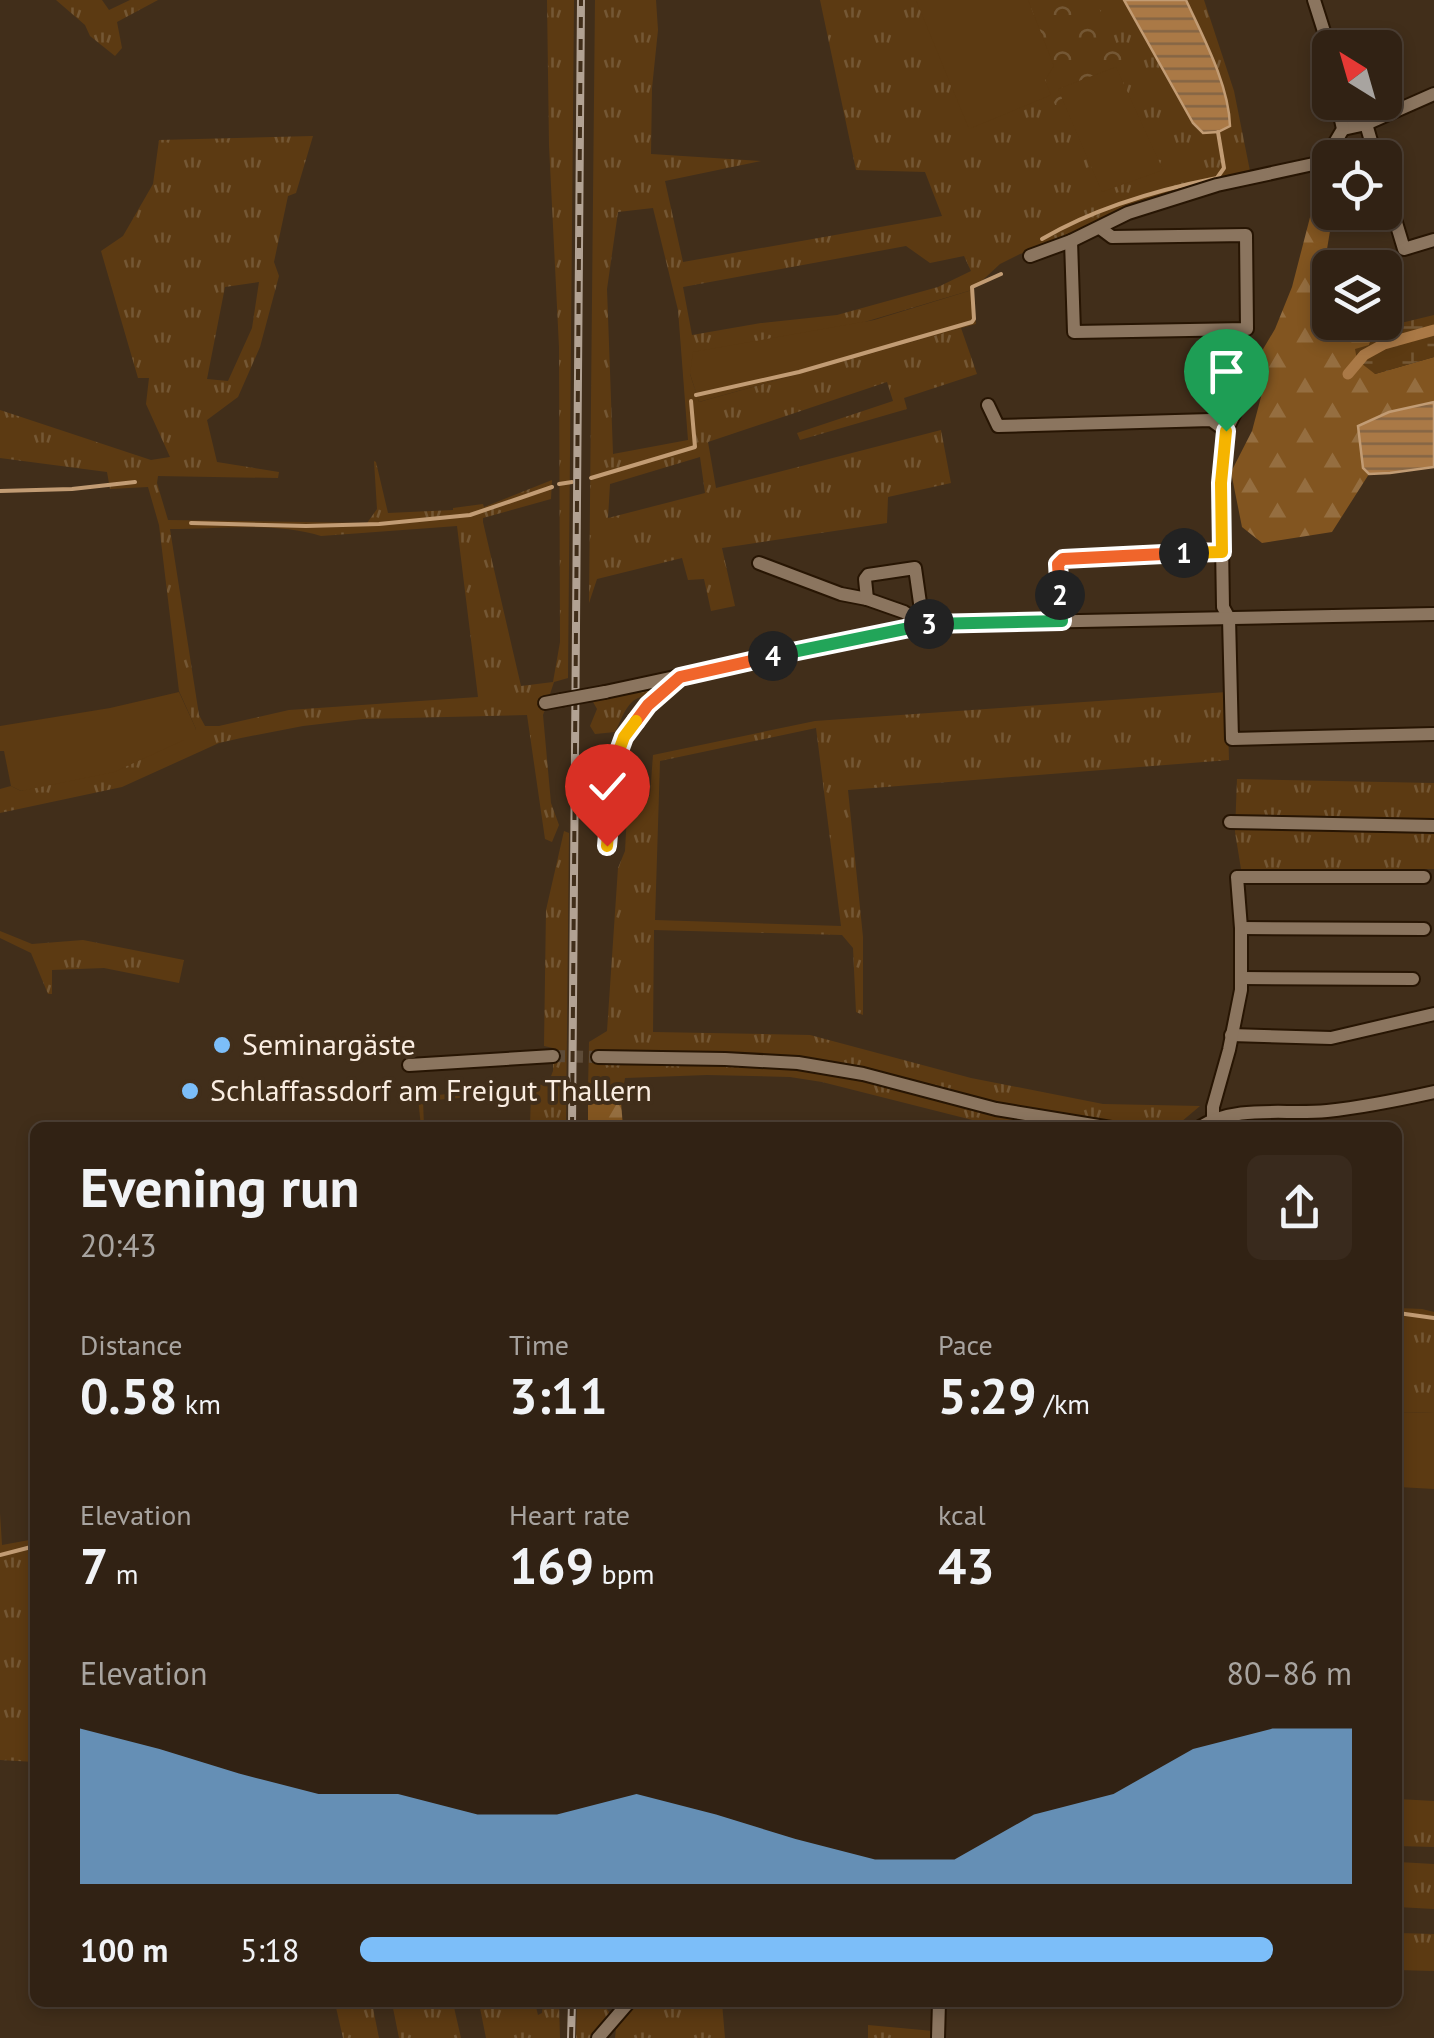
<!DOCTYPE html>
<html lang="en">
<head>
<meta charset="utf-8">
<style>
  :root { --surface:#312214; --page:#392a1d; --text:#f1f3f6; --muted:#a8a4a0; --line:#4c3f34; --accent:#7cbef9 }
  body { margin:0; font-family:"PT Sans",sans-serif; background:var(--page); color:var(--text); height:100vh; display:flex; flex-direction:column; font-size:38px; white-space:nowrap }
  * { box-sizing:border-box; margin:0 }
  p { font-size:32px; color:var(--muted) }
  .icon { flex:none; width:55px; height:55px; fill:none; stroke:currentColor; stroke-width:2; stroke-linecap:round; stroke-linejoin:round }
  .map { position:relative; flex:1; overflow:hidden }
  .panel { position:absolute; left:30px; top:1122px; width:1372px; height:885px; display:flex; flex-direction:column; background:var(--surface); border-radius:15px; box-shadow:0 5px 15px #0003,0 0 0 2px var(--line) }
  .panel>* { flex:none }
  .needle { width:65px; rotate:323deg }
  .buttons { position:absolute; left:1312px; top:30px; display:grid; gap:20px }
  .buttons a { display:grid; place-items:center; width:90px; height:90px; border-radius:15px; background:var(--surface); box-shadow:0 5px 15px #0003,0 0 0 2px var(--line); font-size:50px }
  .pin { position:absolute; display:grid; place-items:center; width:85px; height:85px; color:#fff; margin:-102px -42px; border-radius:50% 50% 50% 0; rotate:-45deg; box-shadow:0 0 10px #0007 }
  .pin .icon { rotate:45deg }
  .km { position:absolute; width:50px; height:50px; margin:-25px; border-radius:50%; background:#222; color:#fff; font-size:28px; line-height:50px; text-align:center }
  .round { display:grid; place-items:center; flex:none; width:105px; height:105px; border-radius:15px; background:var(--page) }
  .head { display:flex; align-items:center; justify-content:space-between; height:170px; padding:0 50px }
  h1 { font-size:55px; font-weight:700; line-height:75px }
  .stats { display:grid; grid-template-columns:repeat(3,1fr); gap:15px; height:170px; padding:10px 50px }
  .stats div { display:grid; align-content:center }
  .stats b { font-size:50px; font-weight:700 }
  .stats small { font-size:28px; font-weight:400 }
  .stats p { font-size:28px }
  .chart { height:280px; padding:20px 50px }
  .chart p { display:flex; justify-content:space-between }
  .chart svg { width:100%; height:180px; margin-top:10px; fill:var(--accent); opacity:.7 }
  ul { padding:0 50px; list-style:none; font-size:32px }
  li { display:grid; grid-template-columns:160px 120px 1fr; align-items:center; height:75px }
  li i { height:25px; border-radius:12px; background:var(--accent) }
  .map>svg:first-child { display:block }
  .grass { fill:url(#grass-tufts); fill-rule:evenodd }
  .forest { fill:url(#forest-firs) }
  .wetland { fill:url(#wetland-marsh) }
  .park { fill:url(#park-crowns) }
  .garden { fill:#5c3a12 }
  .water { fill:url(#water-rules); stroke:#c29c74; stroke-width:2.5 }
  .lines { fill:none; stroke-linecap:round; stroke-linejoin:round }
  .stream { stroke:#c29c74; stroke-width:4 }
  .canal { stroke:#aa7946; stroke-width:11 }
  .minor-tunnel { stroke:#5d4b38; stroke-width:12; stroke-dasharray:12 6; stroke-linecap:butt }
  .minor-casing { stroke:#271503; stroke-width:16 }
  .minor { stroke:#8b755f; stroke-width:12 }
  .rail-casing { stroke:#b2a293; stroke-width:8 }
  .rail { stroke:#412e1a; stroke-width:4; stroke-dasharray:11; stroke-linecap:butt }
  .minor-bridge-casing { stroke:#271503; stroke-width:16; stroke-linecap:butt }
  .minor-bridge { stroke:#8b755f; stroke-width:12 }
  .split-1-casing { stroke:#fff; stroke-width:20 }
  .split-2-casing { stroke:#fff; stroke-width:20 }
  .split-3-casing { stroke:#fff; stroke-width:20 }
  .split-4-casing { stroke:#fff; stroke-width:20 }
  .split-5-casing { stroke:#fff; stroke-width:20 }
  .split-6-casing { stroke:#fff; stroke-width:20 }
  .split-1 { stroke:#f5b400; stroke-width:12 }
  .split-2 { stroke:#f0652b; stroke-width:12 }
  .split-3 { stroke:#22a559; stroke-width:12 }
  .split-4 { stroke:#22a559; stroke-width:12 }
  .split-5 { stroke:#f0652b; stroke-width:12 }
  .split-6 { stroke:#f5b400; stroke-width:12 }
  .poi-dot { fill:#7cbef9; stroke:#412e1a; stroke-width:4 }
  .labels { text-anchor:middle; stroke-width:8; stroke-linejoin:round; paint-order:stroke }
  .poi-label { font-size:30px; fill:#faede1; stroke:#412e1a; text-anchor:start }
</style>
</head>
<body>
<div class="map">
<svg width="1434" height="2038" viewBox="0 0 1434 2038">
  <defs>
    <pattern id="grass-tufts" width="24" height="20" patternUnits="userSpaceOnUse" patternTransform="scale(2.5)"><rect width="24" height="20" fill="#5c3a12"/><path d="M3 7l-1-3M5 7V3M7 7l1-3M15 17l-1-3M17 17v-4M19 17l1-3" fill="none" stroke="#745734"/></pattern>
    <pattern id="forest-firs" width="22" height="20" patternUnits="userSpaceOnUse" patternTransform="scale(2.5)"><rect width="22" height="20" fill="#825520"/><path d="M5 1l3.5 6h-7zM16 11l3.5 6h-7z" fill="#956e40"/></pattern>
    <pattern id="wetland-marsh" width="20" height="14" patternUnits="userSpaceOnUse" patternTransform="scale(2.5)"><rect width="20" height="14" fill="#5c3a12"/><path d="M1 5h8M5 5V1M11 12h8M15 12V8" fill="none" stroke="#745734"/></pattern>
    <pattern id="park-crowns" width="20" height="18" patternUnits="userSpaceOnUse" patternTransform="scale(2.5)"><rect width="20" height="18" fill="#5c3a12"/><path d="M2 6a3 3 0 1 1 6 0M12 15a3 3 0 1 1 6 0" fill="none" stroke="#745734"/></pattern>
    <pattern id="water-rules" width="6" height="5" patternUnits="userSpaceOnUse" patternTransform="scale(2.5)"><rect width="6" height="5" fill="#aa7946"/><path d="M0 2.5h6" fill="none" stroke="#846545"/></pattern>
  </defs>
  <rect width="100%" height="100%" fill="#412e1a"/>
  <g class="grass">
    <polygon points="56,0 102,0 109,10 130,0 158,0 117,22 122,48 115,56 90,36 85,25"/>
    <path d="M547,0H574L568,678L554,682L543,715L551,803L559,825L552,842L545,839L527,715L363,719L303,726L241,738L219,743L122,787L0,813V789L11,786L21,791L196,729L179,691L159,525L148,487L110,489L107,472L0,458V410L151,460L170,457L146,404L149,378H138L101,251L123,236L153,184L159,140L313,136L296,193L288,196L274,262L279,276L260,347L238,397L207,420L217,462L279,472L278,478L158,476L157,483L168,520L367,523L377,509L374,461L376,462L388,513L453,510V508L483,504L484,507L552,480L551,499L483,518V522L521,686L553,682L560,642L559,347L549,145ZM259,282L252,328L228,381L207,379L225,287ZM457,526L478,697L289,710L219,726H205L199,715L170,529C218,529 276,522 321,536Z"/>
    <path d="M595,0H656L658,30L652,88L651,154L761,161L665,181L683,262L942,216L925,172L856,170L820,0H1204L1234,91L1250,171L1117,212L1048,246L1020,254L1000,264L972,290L690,374L699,402L961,328L977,374L904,398L907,409L800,440L797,433L893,401L887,382L708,442L716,488L941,430L951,483L888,497L887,523L722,548L735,606L711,611L704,579L688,580L682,558L597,579L589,603ZM653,208L678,310L688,440L613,454L607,289L618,212ZM906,246L930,263L964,256L971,271L938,287L837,315L761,323L692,335L683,287ZM700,457L705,493L608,518L610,484Z"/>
    <path d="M660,686C652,697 641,694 632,702C624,709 620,723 615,732L595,734L590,726L597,709L592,700Z"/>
    <path d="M1227,692L1229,760L848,790L863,937V1015L856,1012L853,948L842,935L654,930L653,1032L810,1035L971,1078L1103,1104L1200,1106L1175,1127H1000L822,1082L790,1077L707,1075L625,1078L621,1102L601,1083L588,1090L589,1042L607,1031L618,868L625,851L628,796H650L653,755L815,721ZM816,728L841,926L655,920L660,761Z"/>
    <polygon points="1237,779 1434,783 1434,869 1241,869 1235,832"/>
    <polygon points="564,831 569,833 566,1127 530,1127 531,1092 423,1101 424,1127 421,1127 418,1097 548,1084 553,1071 553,1048 544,1046 546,910"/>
    <polygon points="0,931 32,944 83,940 184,960 179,983 104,968 52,970 52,994 48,994 31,953 0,938"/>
    <polygon points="1398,1308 1422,1309 1434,1312 1434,1413 1398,1412"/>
    <polygon points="0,1513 2,1545 35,1539 35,1762 0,1760"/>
    <polygon points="1398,1799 1434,1801 1434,1847 1398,1846"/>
    <polygon points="1398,1862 1434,1864 1434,1909 1398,1907"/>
    <polygon points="1398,1933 1434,1934 1434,1971 1398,1970"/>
    <polygon points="638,2002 722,2003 725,2038 615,2038 616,2029"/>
    <polygon points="335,2003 372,2003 379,2038 343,2038"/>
    <polygon points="392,2003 453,2003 461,2038 399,2038"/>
    <polygon points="479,2003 535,2003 538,2015 542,2013 543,2003 559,2003 560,2038 486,2038"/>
    <polygon points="577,2003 603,2003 611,2015 590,2038 576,2038"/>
    <polygon points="868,2025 933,2031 933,2038 868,2038"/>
  </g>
  <g class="forest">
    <polygon points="1330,196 1330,212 1333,213 1321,285 1332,336 1376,329 1369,345 1375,374 1434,357 1434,402 1420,404 1363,468 1369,474 1332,532 1262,543 1242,527 1231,472 1252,431 1266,378 1250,371 1275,329 1292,287 1315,198"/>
    <polygon points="601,1083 621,1102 623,1127 588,1127 588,1090"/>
  </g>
  <polygon class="wetland" points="1434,315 1434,357 1375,374 1357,360 1355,349 1369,345 1376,329"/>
  <polygon class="park" points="1028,0 1095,0 1126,63 1059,89 1072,124 1064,127 1045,80 1054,66"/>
  <g class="garden">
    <polygon points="916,0 1028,0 1054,66 1045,80 1051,95 969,129"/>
    <polygon points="1116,67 1163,170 1102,192 1058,89"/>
    <polygon points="972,290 976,324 699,402 690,374 693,352 874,320"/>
    <polygon points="179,692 196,729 184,740 114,772 21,791 11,786 4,751 0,751 0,726 110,708"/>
    <polygon points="1398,1412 1434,1413 1434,1489 1398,1487"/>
  </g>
  <g class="water">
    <path d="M1124,0H1186C1203,37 1229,85 1230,126L1218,132L1203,133L1193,123Z"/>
    <polygon points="1434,402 1434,467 1390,473 1369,474 1363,468 1358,426 1389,412"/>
  </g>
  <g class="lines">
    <g class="stream">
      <path d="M1042,239C1095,208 1156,190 1217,178L1224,168L1218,132"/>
      <polyline points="696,395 799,372 972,322 974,319 972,287 1001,274"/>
      <polyline points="591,478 695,447 691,401"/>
      <polyline points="559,484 572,482"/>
      <polyline points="0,491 72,489 135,482"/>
      <polyline points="191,523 306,526 379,524 470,515 552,487"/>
      <polyline points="1398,1313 1434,1318"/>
      <polyline points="0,1555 35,1546"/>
    </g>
    <polyline class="canal" points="1348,374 1364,355 1384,344 1434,330"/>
    <polyline class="minor-tunnel" points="553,1056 598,1057"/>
    <defs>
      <g id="minor">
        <polyline points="1314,0 1327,41 1330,57"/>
        <polyline points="1366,124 1376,158"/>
        <polyline points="1343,129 1366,124 1434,94"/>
        <polyline points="1385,186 1404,249 1434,240"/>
        <polyline points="1071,241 1074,332 1247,329 1246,235 1112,237 1100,228"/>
        <polyline points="1030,256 1071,241 1128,213 1217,185 1318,163 1330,151 1343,129 1337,102"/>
        <polyline points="1254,375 1226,431 1221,483 1223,607 1229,618 1232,739 1434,734"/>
        <polyline points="988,405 998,426 1211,420 1226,431"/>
        <polyline points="759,563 841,594 867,599 904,612 923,624"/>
        <polyline points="867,599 865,579 868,575 915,568 923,624"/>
        <polyline points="1062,621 1059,563 1063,559 1221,552"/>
        <polyline points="605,692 923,624 1434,614"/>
        <polyline points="545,703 561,700"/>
        <polyline points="1230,822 1434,826"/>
        <polyline points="607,846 611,800 619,789 621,748 624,737 648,705 678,679"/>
        <polyline points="1241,928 1424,929"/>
        <polyline points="1241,978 1413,979"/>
        <polyline points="1231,1035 1331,1038 1434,1014"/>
        <polyline points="598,1057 725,1059 798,1063 863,1074 996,1109 1111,1128"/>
        <polyline points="409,1065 553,1056"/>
        <polyline points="1213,1119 1213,1107 1229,1050 1241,990 1241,928 1237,877 1424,877"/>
        <path d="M1198,1128C1237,1104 1283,1115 1327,1111C1363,1107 1398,1100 1434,1092"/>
        <polyline points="598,2038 629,2002"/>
        <polyline points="938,2038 939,2002"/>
      </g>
    </defs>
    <use href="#minor" class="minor-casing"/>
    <use href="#minor" class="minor"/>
    <defs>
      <g id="rail">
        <polyline points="572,1128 581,0"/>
        <polyline points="571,2038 572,2002"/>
      </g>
    </defs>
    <use href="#rail" class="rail-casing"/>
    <use href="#rail" class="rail"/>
    <defs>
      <polyline id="minor-bridge" points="561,700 605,692"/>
    </defs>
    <use href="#minor-bridge" class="minor-bridge-casing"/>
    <use href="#minor-bridge" class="minor-bridge"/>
  </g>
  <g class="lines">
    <defs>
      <polyline id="split-1" points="1184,553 1222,552 1221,483 1226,431"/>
      <polyline id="split-2" points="1060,595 1058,564 1063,559 1184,553"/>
      <polyline id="split-3" points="929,624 1062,621 1060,595"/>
      <polyline id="split-4" points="773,656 929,624"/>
      <polyline id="split-5" points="636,721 648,705 680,677 773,656"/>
      <polyline id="split-6" points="607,846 611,800 619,790 620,748 624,737 636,721"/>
    </defs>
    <use href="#split-1" class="split-1-casing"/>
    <use href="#split-2" class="split-2-casing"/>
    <use href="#split-3" class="split-3-casing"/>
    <use href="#split-4" class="split-4-casing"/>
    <use href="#split-5" class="split-5-casing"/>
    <use href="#split-6" class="split-6-casing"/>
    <use href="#split-1" class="split-1"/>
    <use href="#split-2" class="split-2"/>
    <use href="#split-3" class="split-3"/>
    <use href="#split-4" class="split-4"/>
    <use href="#split-5" class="split-5"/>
    <use href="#split-6" class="split-6"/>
  </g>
  <g class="poi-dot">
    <circle cx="222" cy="1045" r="10"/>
    <circle cx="190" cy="1091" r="10"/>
  </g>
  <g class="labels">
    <g class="poi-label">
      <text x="242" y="1055">Seminargäste</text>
      <text x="210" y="1101">Schlaffassdorf am Freigut Thallern</text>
    </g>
  </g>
</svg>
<div class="buttons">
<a><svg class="needle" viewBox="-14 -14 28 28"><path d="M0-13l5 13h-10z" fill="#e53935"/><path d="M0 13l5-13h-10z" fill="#a8a4a0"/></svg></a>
<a><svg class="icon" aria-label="locate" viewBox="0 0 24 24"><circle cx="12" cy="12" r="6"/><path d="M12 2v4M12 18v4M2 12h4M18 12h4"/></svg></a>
<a><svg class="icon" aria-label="layers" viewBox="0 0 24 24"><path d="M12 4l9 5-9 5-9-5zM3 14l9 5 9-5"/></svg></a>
</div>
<div class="pin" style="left:1226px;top:431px;background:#1e9e55"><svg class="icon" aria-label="arrive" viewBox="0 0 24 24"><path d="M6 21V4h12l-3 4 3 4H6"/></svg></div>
<div class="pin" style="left:607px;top:846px;background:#d93025"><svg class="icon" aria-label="check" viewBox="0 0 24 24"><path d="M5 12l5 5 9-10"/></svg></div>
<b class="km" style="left:1184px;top:553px">1</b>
<b class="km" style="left:1060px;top:595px">2</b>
<b class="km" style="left:929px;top:624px">3</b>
<b class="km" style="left:773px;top:656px">4</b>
<section class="panel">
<div class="head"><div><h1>Evening run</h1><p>20:43</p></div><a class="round"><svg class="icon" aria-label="share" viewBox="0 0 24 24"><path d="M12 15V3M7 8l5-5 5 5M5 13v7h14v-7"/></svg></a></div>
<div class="stats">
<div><p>Distance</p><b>0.58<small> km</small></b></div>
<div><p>Time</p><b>3:11</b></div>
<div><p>Pace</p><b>5:29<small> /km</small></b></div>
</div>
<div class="stats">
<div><p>Elevation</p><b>7<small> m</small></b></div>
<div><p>Heart rate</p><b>169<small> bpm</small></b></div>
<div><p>kcal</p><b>43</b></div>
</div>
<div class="chart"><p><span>Elevation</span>80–86 m</p>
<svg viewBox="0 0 160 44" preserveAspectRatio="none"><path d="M0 44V6L10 11L20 17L30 22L40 22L50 27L60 27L70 22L80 27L90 33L100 38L110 38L120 27L130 22L140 11L150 6L160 6V44z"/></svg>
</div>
<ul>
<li><b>100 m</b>5:18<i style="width:92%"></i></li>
</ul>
</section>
</div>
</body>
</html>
